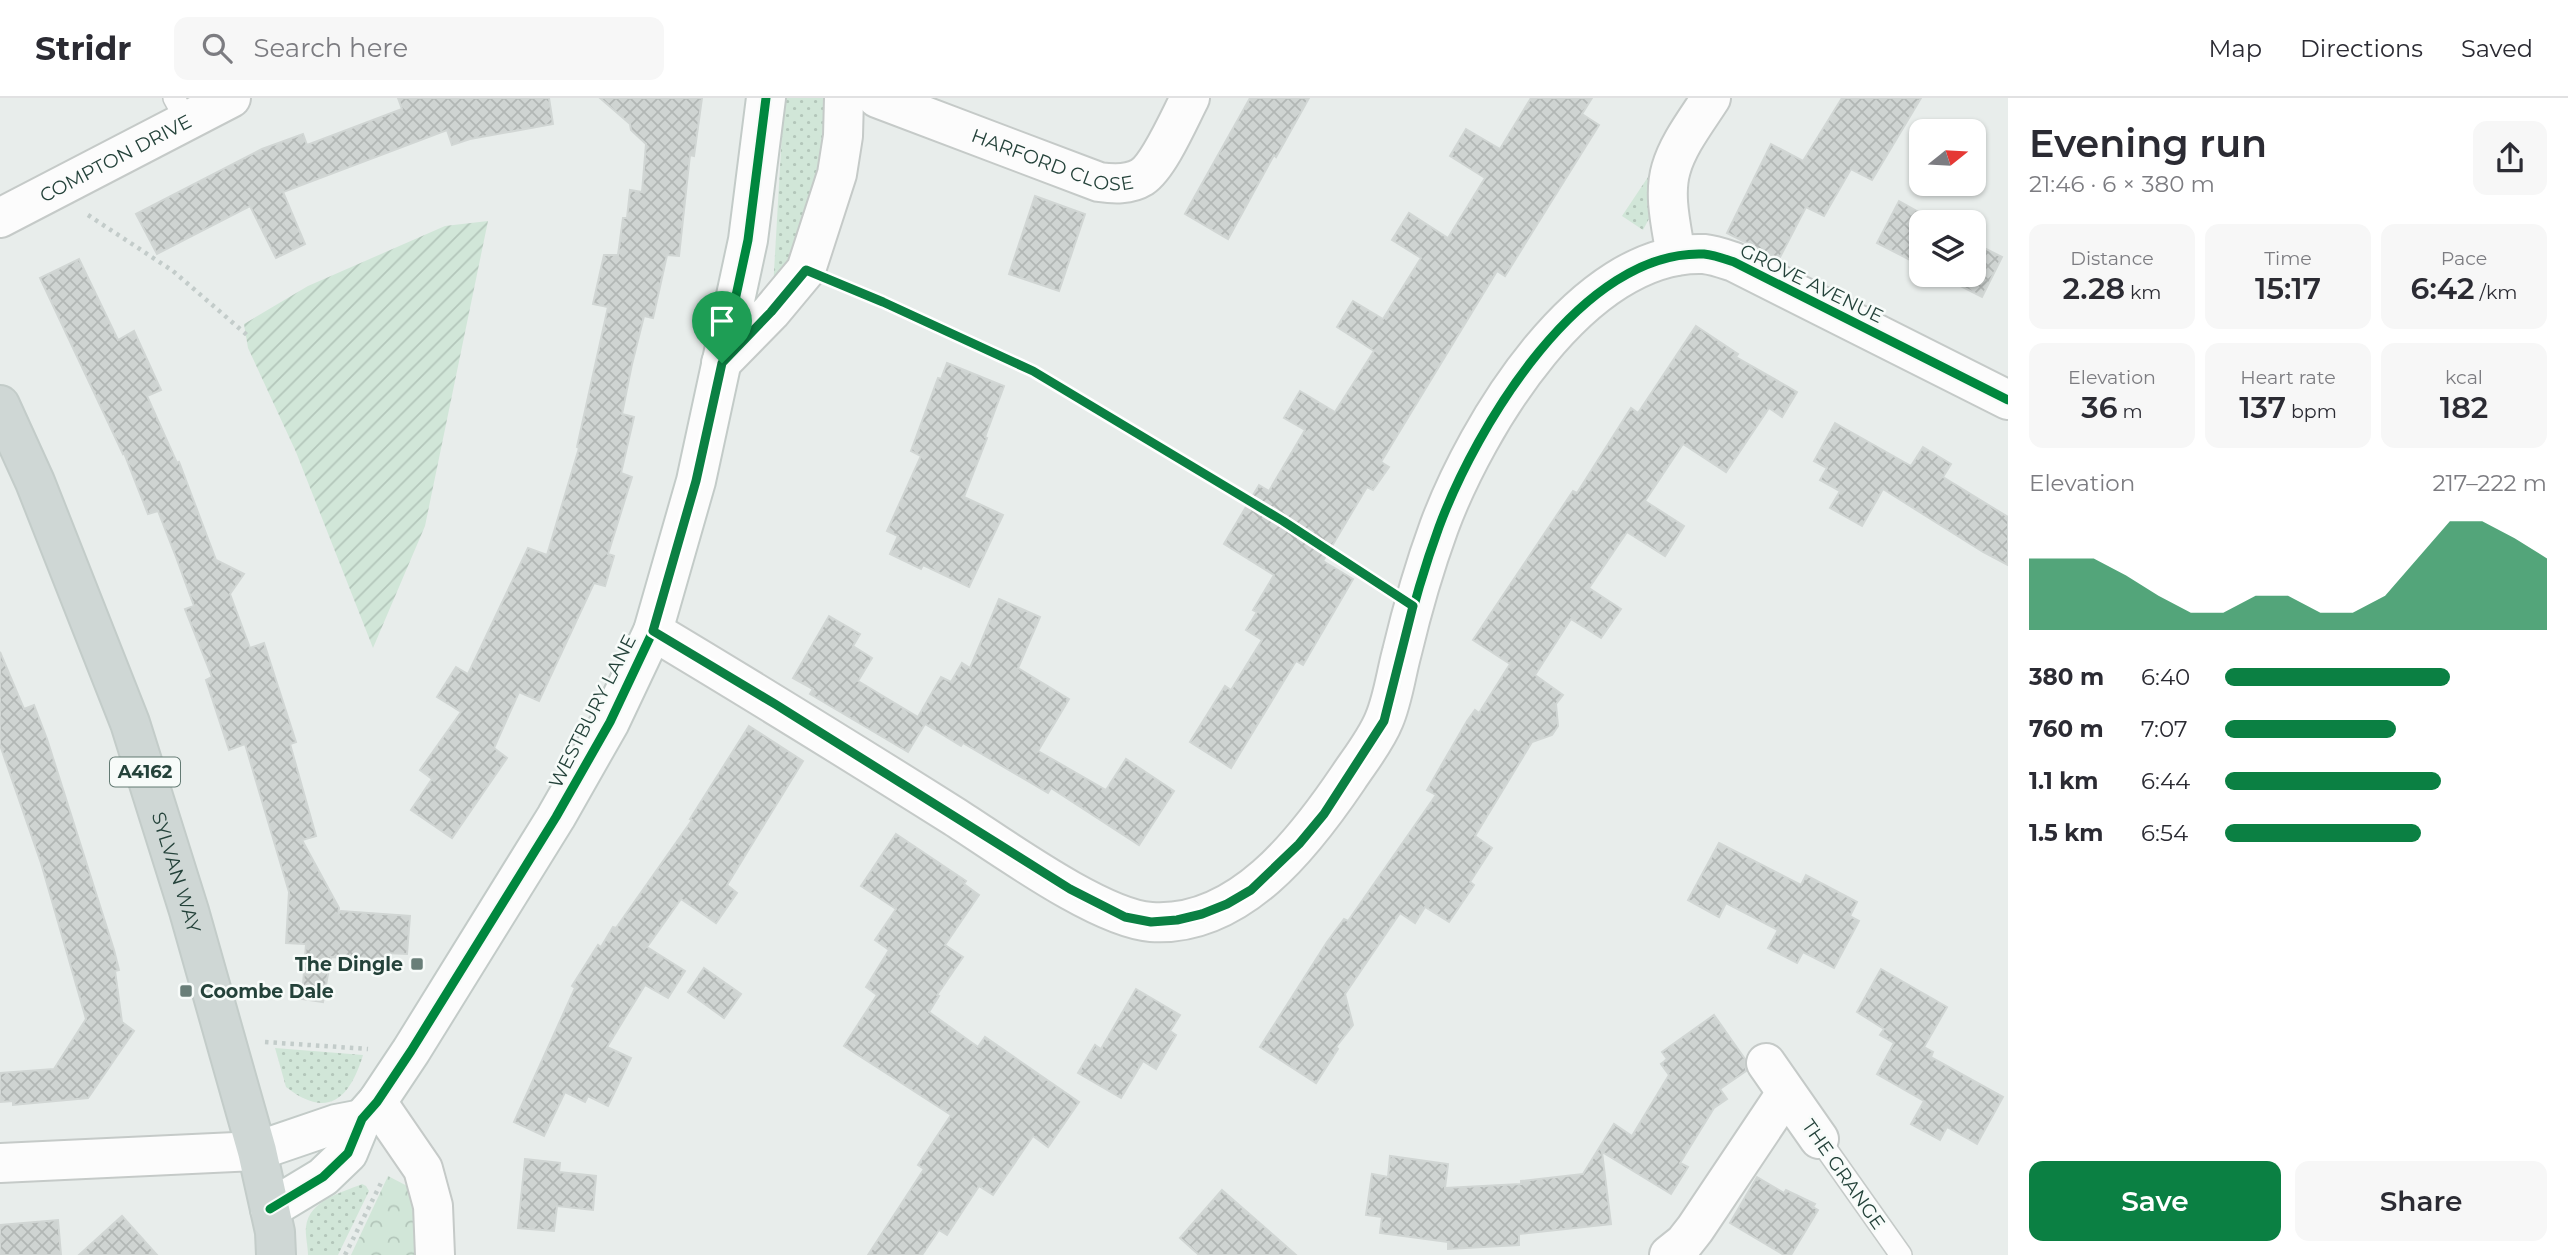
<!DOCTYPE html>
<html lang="en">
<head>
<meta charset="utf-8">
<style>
  :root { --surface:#fff; --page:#f7f7f7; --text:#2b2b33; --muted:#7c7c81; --line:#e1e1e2; --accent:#0b8043 }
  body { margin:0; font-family:Montserrat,sans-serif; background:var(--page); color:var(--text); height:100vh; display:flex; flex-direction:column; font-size:26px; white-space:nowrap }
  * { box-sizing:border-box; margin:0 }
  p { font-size:23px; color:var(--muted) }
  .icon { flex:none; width:38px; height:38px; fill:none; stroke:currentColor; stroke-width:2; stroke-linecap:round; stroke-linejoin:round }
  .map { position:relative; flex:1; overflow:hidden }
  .drawer { display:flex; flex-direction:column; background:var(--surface); width:560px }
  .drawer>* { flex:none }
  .needle { width:46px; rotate:72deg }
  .tools { position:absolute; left:1909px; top:21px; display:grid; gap:14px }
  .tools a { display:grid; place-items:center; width:77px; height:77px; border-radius:14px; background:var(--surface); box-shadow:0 2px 5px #0004; font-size:35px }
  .pin { position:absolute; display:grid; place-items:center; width:60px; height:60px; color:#fff; margin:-72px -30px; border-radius:50% 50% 50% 0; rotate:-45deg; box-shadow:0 0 7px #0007 }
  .pin .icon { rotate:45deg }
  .round { display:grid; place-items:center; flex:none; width:74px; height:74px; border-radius:14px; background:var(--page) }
  .headline { display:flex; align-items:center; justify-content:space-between; height:119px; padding:0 21px }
  h1 { font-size:38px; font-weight:600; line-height:52px }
  .metrics { display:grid; grid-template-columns:repeat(3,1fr); gap:10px; height:119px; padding:7px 21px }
  .metrics div { display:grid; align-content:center; border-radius:14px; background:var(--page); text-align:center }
  .metrics b { font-size:30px; font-weight:600 }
  .metrics small { font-size:19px; font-weight:400 }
  .metrics p { font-size:19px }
  .chart { height:196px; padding:14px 21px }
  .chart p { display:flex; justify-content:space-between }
  .chart svg { width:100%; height:126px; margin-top:7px; fill:var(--accent); opacity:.7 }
  .button { display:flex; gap:14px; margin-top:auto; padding:14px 21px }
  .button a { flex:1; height:80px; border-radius:14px; background:var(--accent); color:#fff; font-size:28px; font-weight:600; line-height:80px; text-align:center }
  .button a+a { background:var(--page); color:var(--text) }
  ul { padding:0 21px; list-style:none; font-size:23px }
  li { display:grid; grid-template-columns:112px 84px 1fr; align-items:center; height:52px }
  li i { height:18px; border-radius:9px; background:var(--accent) }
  header { display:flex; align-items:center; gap:42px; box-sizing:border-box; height:98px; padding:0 35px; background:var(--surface); border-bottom:2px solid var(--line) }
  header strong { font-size:33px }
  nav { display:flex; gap:38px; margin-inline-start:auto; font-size:24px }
  .search { width:490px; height:63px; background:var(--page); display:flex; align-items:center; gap:18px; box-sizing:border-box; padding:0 24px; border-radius:14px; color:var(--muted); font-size:26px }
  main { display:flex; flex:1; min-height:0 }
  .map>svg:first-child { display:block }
  .grass { fill:url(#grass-dots) }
  .park { fill:url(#park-crowns) }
  .garden { fill:url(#garden-furrows) }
  .building { fill:url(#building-cross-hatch); stroke:#d1d6d4; stroke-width:2 }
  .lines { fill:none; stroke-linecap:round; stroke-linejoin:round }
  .lane-casing { stroke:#c5cac8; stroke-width:24 }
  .street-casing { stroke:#c5cac8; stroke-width:42 }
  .secondary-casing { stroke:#c3cbc8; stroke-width:42 }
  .primary-casing { stroke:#c3ccc9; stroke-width:42 }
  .path { stroke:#c3ccca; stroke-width:4.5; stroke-dasharray:3.5 5; stroke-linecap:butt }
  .lane { stroke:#fcfcfc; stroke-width:21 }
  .street { stroke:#fcfcfc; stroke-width:38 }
  .secondary { stroke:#fcfcfc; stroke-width:38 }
  .primary { stroke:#cfd7d5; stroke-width:38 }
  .cycleway-casing { stroke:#f7fbf9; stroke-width:13 }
  .cycleway { stroke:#00873e; stroke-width:9 }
  .route-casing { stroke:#fff; stroke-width:14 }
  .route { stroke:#0b8043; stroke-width:9 }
  .poi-dot { fill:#697e78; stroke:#f7fbf9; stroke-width:2.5 }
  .labels { text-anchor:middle; stroke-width:5; stroke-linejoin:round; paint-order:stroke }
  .shield { fill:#f7fbf9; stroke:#637a73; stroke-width:2 }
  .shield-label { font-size:18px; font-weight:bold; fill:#24423a }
  .street-label { font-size:19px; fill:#24423a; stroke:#f7fbf9 }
  .poi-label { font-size:19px; font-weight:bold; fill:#24423a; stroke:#f7fbf9; text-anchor:end }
</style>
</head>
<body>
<header>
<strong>Stridr</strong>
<div class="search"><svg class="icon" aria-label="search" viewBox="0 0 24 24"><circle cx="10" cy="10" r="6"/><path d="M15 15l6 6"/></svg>Search here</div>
<nav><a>Map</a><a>Directions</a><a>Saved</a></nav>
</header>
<main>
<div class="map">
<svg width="2008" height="1157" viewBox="0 0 2008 1157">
  <defs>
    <pattern id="grass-dots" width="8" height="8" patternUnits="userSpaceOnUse" patternTransform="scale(1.75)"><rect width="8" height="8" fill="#d1e6d8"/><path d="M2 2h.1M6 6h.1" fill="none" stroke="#b3c6ba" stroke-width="1.8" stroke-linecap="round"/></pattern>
    <pattern id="park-crowns" width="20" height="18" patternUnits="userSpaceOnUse" patternTransform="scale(1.75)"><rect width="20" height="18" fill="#d1e6d8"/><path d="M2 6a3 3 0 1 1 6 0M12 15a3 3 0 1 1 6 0" fill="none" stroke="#b3c6ba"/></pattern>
    <pattern id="garden-furrows" width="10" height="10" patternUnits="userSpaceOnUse" patternTransform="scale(1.75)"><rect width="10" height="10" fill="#d1e6d8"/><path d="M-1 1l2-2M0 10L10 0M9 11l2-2" fill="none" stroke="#b3c6ba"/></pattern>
    <pattern id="building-cross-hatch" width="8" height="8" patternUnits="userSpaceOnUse" patternTransform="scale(1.75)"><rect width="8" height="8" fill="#cfd4d2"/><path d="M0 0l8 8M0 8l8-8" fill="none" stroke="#b2b7b5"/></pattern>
  </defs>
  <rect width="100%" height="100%" fill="#e8edeb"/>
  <g class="grass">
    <path d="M784,0H824C824,16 826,33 824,49C818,92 794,153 773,191Z"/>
    <polygon points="1654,70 1653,113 1643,132 1622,118"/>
    <path d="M275,950L363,957C350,1000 328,1022 286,989Z"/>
    <path d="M362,1086L366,1088L369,1093L338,1157H308C308,1148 305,1137 306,1129C309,1102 341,1095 362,1086Z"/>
  </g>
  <polygon class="park" points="388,1078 413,1091 428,1157 351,1157"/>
  <polygon class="garden" points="488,123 425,428 373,550 296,354 248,250 244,226 308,188 445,128"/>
  <g class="building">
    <polygon points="398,0 549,0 553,26 470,41 452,47 447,32 283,94 305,146 276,160 250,108 157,156 136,116 262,51 303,36 307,47 402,11"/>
    <polygon points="600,0 702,0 694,58 690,57 679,158 667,157 653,220 644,218 632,266 622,316 634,319 621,375 632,379 608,456 614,458 605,488 594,485 539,603 519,594 494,650 507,660 452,740 411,712 432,681 420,672 461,614 437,599 456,569 468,576 528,450 547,457 579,350 577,349 608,209 593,206 604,157 618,157 623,120 627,120 630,92 642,94 646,46 631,32 630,26"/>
    <polygon points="1250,0 1309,0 1276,59 1274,57 1228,141 1185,116"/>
    <polygon points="1531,0 1592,0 1582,16 1599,27 1505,178 1497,173 1381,364 1389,369 1373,392 1367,389 1323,463 1353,481 1303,567 1296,563 1231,670 1190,644 1225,588 1231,592 1262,542 1246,532 1257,514 1253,512 1274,477 1224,446 1259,387 1269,393 1305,332 1284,320 1300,293 1335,314 1374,253 1337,229 1353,203 1383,221 1421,160 1392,142 1409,115 1448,140 1485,80 1450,58 1466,31 1500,51"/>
    <polygon points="1842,0 1921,0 1872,82 1851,71 1824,118 1806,109 1779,161 1727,135 1771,46 1803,63"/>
    <polygon points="1035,98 1085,116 1059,193 1009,176"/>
    <polygon points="1899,103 1933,122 1959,114 1960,124 1922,124 1922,168 1877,145"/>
    <polygon points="1974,145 2002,159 1982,199 1939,177 1974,177"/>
    <polygon points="79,161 118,242 134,233 161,292 147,298 177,365 179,364 216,462 244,476 230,496 250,550 264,545 296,644 290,646 316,738 302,742 339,810 338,817 341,813 410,818 407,856 385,855 385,863 331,859 323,904 302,901 306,846 286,845 289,794 245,646 229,652 206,582 212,579 185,511 194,508 176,459 158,413 148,416 124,355 123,356 40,180"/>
    <polygon points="1696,228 1738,256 1736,259 1797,294 1782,319 1769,310 1726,374 1683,346 1645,403 1684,428 1665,458 1627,434 1589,490 1621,511 1601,540 1571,521 1535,577 1563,597 1556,606 1558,628 1552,637 1532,644 1475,738 1492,750 1470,784 1474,787 1449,824 1425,809 1415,825 1400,815 1345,896 1353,927 1336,949 1338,951 1316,985 1260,949 1327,844 1344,821 1348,823 1436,697 1427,692 1467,623 1475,612 1479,615 1510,566 1473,542 1573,393 1577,395 1631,310 1638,315"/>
    <polygon points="947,265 1004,288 985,339 987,340 964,399 1003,417 969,489 923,467 921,471 890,456 898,438 887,433 921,358 911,353 938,280 941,281"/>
    <polygon points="1835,325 1911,368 1923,349 1951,366 1943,379 2008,419 2008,467 1983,454 1883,391 1862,428 1830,410 1840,393 1820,382 1827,370 1814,363"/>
    <polygon points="999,501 1040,519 1018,570 1069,601 1038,653 1106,692 1126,661 1174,693 1139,747 1051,690 1048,695 963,645 961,648 925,626 908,654 810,596 813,591 793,580 829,518 860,536 853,548 872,560 858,583 918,619 941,579 951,584 962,565 970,570"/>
    <polygon points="0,554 24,611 34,607 47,641 114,852 119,872 115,873 122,924 134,933 88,1000 13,1007 13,1003 0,1004 0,975 54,971 86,921 41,765 0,647"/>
    <polygon points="749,628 803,663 727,787 737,795 716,825 681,801 647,849 685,873 668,900 645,887 607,949 631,960 608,1008 588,998 585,1004 565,994 544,1038 514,1024 575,890 572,888 598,847 601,849 613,829 616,830 692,722 690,721"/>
    <polygon points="896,736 966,783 964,786 979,797 945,847 963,859 937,897 939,898 929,914 978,949 985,939 1079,1004 1048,1049 1033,1038 993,1097 979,1088 947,1137 939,1132 922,1157 868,1157 924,1071 918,1067 951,1017 844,948 877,897 866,889 889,852 875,842 896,811 861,788"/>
    <polygon points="1719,745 1801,787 1806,777 1857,804 1850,818 1859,823 1834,870 1803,854 1797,865 1768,850 1778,832 1726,805 1719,819 1688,802"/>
    <polygon points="704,870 741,896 724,920 688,894"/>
    <polygon points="1881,871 1947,909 1924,949 1933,954 1931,959 2003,999 1977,1046 1947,1029 1940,1042 1911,1026 1924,1003 1877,976 1894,945 1880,937 1884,931 1857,914"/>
    <polygon points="1136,891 1180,917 1170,933 1176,937 1156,971 1143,963 1121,1000 1078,975 1095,947 1101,951"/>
    <polygon points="1714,917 1745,961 1746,973 1720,991 1727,1001 1714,1010 1680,1065 1688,1069 1671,1096 1602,1054 1611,1126 1519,1136 1519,1147 1448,1151 1448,1144 1380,1135 1382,1119 1366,1117 1372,1076 1388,1079 1390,1058 1448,1066 1445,1090 1521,1086 1521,1083 1583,1076 1614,1026 1632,1038 1669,977 1661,966 1667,961 1662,954"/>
    <polygon points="525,1061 560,1065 559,1074 596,1078 593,1112 557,1108 554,1133 518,1130"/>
    <polygon points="1757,1079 1784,1095 1786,1092 1815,1106 1813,1109 1818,1112 1791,1157 1784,1157 1730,1125"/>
    <polygon points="1222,1092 1296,1157 1199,1157 1180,1140"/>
    <polygon points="122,1118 157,1157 79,1157"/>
    <polygon points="58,1122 61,1157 0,1157 0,1127"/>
  </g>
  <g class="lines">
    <defs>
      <g id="lane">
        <polyline points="174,0 186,22"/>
        <polyline points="1819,1041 1901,1157"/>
      </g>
      <g id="street">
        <path id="s1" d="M877,0L1099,84C1114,86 1129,87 1142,79C1159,68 1180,19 1190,0"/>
        <path id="s2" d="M0,120L231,0"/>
        <path d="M1676,158C1672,131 1663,98 1671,71C1678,46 1697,22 1711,0"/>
        <polyline points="721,265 771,214 806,172 837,76 843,38 844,0"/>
        <path d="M653,533C755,594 855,656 955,719C1002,749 1099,820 1151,824C1239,830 1304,745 1348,680C1360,662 1376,642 1384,622C1393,601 1396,576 1402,554C1412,512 1424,470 1439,429C1476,329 1582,151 1704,156C1714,157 1725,161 1734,164L2008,302"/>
        <polyline points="1766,965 1819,1041"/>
        <polyline points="377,1004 423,1071 433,1108 435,1157"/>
        <polyline points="0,1065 257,1053"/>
        <polyline points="1669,1157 1684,1145 1695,1131 1786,995"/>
      </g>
      <g id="secondary">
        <polyline points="257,1053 336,1026 362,1021"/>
        <polyline points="270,1111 323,1079 348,1055 362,1021 377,1004 411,953 556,719 610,624 653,533 696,383 748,142 766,0"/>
      </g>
      <g id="primary">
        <path id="s3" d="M0,307L35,384L130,625L189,813L257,1053L275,1134L276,1157"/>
      </g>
    </defs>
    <use href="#lane" class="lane-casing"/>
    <use href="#street" class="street-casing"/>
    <use href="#secondary" class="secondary-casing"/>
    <use href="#primary" class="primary-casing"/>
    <g class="path">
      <polyline points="88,117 173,173 247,237"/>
      <polyline points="839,186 1033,273 1283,423 1381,487"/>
      <polyline points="265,944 368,951"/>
      <polyline points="345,1157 383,1081"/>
    </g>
    <use href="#lane" class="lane"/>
    <use href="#street" class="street"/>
    <use href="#secondary" class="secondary"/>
    <use href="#primary" class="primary"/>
    <defs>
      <g id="cycleway">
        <path d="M653,533C755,594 855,656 955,719C1002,749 1099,820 1151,824C1239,830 1304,745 1348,680C1360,662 1376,642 1384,622C1393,601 1396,576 1402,554C1412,512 1424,470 1439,429C1476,329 1582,151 1704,156C1714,157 1725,161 1734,164L2008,302"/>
        <polyline points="270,1111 323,1079 348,1055 362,1021 377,1004 411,953 556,719 610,624 653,533 696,383 748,142 766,0"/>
      </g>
    </defs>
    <use href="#cycleway" class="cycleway-casing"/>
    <use href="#cycleway" class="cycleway"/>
  </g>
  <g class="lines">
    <defs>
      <polygon id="route" points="806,172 883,204 1033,273 1283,423 1413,508 1384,623 1324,716 1299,746 1251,792 1227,806 1202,816 1177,822 1151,824 1125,819 1070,791 775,606 653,533 696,383 722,265 771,214"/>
    </defs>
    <use href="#route" class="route-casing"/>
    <use href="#route" class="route"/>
  </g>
  <g class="poi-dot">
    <rect x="410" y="859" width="14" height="14" rx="3.5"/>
    <rect x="179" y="886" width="14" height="14" rx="3.5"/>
  </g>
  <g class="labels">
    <rect class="shield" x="110" y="659.5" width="70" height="29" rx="5"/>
    <g class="shield-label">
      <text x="145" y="680">A4162</text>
    </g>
    <g class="street-label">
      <text dy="7" stroke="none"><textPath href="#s1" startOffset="187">HARFORD CLOSE</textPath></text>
      <text dy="7" stroke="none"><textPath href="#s2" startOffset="130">COMPTON DRIVE</textPath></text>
      <text transform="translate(1812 185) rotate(26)" y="7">GROVE AVENUE</text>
      <text transform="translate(592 613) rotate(-63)" y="7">WESTBURY LANE</text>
      <text dy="7" stroke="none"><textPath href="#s3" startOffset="500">SYLVAN WAY</textPath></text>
      <text transform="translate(1844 1076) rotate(55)" y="7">THE GRANGE</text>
    </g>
    <g class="poi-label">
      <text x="403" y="873">The Dingle</text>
      <text x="200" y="900" text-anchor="start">Coombe Dale</text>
    </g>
  </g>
</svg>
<div class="tools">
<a><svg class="needle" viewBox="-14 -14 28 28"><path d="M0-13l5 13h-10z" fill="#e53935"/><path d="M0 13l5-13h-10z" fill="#7c7c81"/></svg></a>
<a><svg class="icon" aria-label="layers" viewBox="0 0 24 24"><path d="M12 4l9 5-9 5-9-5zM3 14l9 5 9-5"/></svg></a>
</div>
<div class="pin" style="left:722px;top:265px;background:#1e9e55"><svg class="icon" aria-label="arrive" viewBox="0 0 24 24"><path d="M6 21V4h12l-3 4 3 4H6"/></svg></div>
</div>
<section class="drawer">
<div class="headline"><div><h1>Evening run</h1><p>21:46 · 6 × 380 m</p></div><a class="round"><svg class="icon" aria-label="share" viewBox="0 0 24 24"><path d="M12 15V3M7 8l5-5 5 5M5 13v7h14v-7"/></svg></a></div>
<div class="metrics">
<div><p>Distance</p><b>2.28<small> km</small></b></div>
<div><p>Time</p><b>15:17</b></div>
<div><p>Pace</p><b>6:42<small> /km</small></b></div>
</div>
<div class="metrics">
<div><p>Elevation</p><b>36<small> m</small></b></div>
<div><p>Heart rate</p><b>137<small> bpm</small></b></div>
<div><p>kcal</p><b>182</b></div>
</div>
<div class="chart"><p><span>Elevation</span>217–222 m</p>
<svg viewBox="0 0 160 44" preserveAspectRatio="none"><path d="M0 44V19L10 19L20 19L30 25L40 32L50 38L60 38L70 32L80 32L90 38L100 38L110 32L120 19L130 6L140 6L150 12L160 19V44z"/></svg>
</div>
<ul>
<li><b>380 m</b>6:40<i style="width:70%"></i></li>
<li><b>760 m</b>7:07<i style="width:53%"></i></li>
<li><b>1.1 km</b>6:44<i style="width:67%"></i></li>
<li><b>1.5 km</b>6:54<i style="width:61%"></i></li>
</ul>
<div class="button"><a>Save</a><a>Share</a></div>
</section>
</main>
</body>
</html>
